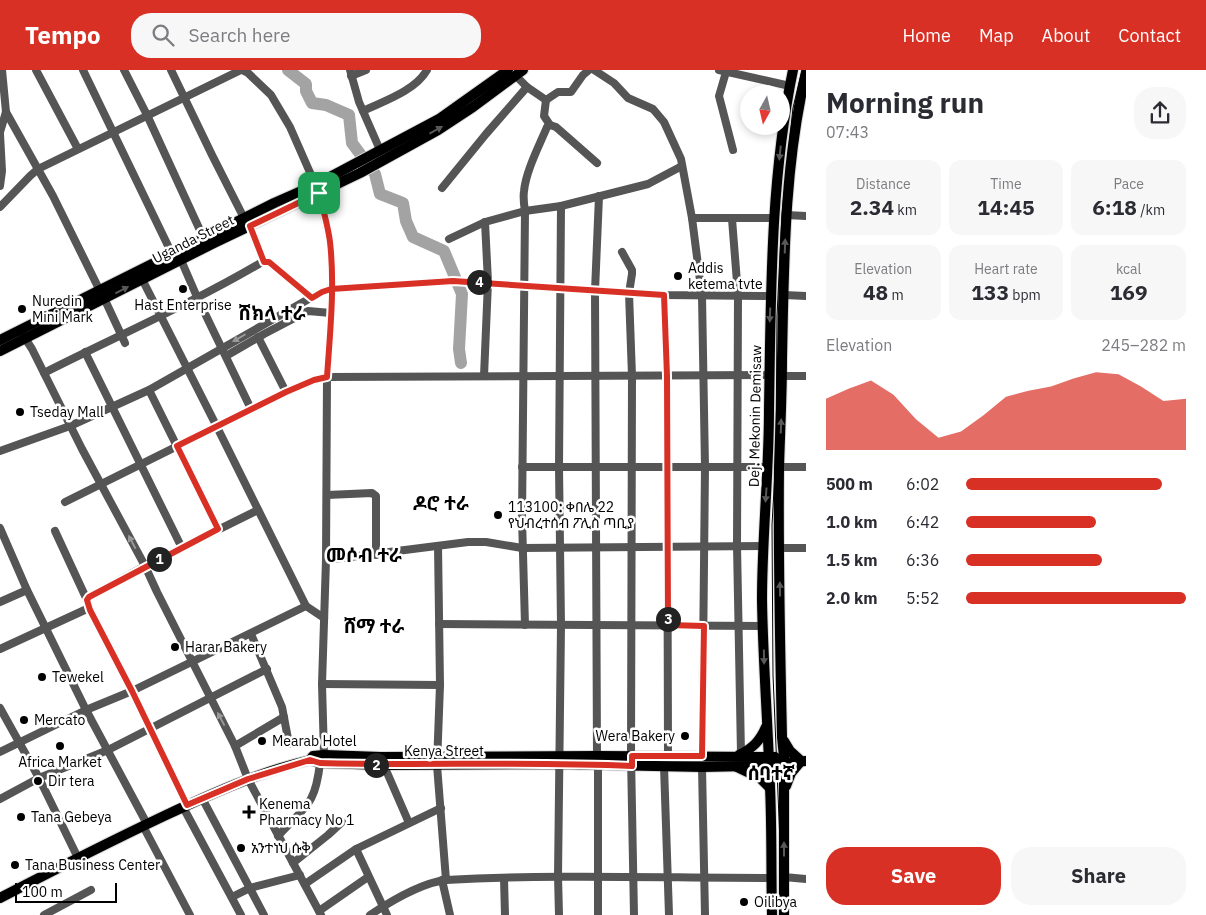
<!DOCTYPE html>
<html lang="en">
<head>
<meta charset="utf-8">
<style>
  :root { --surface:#fff; --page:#f7f7f7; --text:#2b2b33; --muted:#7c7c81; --accent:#d93025 }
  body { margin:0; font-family:"IBM Plex Sans","Noto Sans Ethiopic",sans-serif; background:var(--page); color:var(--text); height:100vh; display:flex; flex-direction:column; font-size:19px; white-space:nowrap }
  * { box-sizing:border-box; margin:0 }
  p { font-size:16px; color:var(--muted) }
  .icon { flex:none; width:28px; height:28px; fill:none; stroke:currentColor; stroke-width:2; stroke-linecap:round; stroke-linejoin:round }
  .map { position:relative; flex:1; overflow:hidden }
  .panel { display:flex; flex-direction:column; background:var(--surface); width:400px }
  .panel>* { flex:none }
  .needle { width:32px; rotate:188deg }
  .fabs { position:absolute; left:740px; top:15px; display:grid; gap:10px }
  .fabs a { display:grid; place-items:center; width:50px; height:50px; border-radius:50%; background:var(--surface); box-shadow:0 2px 8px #0003; font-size:25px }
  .scale { position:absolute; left:15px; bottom:12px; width:102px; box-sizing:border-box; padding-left:5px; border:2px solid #000; border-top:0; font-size:14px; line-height:18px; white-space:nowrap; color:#000; -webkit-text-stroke:4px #fff; paint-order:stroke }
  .pin { position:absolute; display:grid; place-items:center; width:42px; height:42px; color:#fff; margin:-21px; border-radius:10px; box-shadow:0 2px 8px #0006 }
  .km { position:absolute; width:25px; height:25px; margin:-12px; border-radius:50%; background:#222; color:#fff; font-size:14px; line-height:25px; text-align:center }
  .round { display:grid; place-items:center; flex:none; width:52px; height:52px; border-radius:20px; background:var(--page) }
  .head { display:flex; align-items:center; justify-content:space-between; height:85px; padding:0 20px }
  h1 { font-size:28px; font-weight:700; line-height:38px }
  .figures { display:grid; grid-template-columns:repeat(3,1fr); gap:8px; height:85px; padding:5px 20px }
  .figures div { display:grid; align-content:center; border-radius:12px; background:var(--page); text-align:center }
  .figures b { font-size:21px; font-weight:700 }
  .figures small { font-size:14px; font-weight:400 }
  .figures p { font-size:14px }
  .chart { height:140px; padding:10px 20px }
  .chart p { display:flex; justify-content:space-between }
  .chart svg { width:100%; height:90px; margin-top:5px; fill:var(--accent); opacity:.7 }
  .primary-button { display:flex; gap:10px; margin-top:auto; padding:10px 20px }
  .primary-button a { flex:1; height:58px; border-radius:20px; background:var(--accent); color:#fff; font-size:20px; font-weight:700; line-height:58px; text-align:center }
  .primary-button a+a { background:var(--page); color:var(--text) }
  ul { padding:0 20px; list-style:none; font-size:16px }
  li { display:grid; grid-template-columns:80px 60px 1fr; align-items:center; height:38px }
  li i { height:12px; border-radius:6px; background:var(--accent) }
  header { display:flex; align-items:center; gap:30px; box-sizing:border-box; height:70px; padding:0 25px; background:var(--accent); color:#fff }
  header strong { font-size:24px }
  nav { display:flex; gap:28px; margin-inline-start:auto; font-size:18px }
  .search { width:350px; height:45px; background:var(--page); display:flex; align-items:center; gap:12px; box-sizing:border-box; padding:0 18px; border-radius:20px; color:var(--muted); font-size:19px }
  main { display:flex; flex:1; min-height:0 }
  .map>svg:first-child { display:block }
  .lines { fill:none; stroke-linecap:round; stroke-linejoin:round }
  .river { stroke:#a3a3a3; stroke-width:12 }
  .major-casing { stroke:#dbdbdb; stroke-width:12 }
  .minor { stroke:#555; stroke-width:8 }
  .major { stroke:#000; stroke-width:10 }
  .tram { stroke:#000; stroke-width:1 }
  .oneway { fill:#595959 }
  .oneway2 { fill:#999 }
  .route-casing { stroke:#fff; stroke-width:10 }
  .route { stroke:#d93025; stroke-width:6 }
  .poi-dot { fill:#000; stroke:#fff; stroke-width:2 }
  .labels { text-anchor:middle; stroke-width:5; stroke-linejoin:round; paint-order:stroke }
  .street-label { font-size:14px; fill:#000; stroke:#fff }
  .poi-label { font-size:14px; fill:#000; stroke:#fff; text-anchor:start }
  .district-label { font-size:19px; font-weight:bold; fill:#000; stroke:#fff }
</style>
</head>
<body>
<header>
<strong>Tempo</strong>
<div class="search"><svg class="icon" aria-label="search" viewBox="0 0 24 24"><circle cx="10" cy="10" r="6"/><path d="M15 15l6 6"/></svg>Search here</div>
<nav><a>Home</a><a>Map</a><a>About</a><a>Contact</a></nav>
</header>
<main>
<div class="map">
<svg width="806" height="845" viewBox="0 0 806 845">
  <rect width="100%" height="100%" fill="#fff"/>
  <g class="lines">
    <polyline class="river" points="288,0 306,14 306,21 312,33 326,35 349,45 352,73 375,104 380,124 403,133 406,151 413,167 444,181 462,224 459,279 461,293"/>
    <defs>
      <g id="major">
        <polyline points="0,270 274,133 315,115 439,49 508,0"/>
        <polyline points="0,281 214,173 360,103 438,60 473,37 523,0"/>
        <polyline points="784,671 790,681 801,691 791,703 786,716"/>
        <path d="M739,685C753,678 760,671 766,657"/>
        <polyline points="310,690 313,686 324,685 381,687 597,686 775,687"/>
        <polyline points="737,697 760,708 770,718"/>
        <path d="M0,828C54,800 109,772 164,746C211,724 259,702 310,690L320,693L384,695L559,694L702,697L750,696L806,691"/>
        <path d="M772,845C771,802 772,760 770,717C768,655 763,593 762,530C762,467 769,403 769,339C771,226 770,111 793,0"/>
        <path d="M784,845V687L782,667C780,577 778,488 779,398C780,362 782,325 782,289C784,193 784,96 806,3"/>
      </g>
    </defs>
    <use href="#major" class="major-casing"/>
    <g class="minor">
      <polyline points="36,0 78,79"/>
      <polyline points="83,0 172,184"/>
      <polyline points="124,0 147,45 204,169"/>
      <polyline points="171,0 212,85 244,148"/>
      <polyline points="242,0 248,3 271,25 290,57 319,123 330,171 332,194 331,243 327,307 326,490 322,614 324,685"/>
      <polyline points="350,0 359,32 380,80"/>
      <polyline points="594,0 614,13 628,28 653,39 664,52 681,89 692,148 702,226 705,397 702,687"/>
      <polyline points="719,0 790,16"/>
      <polyline points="726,2 719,26 733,80"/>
      <polyline points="351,6 366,0"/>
      <polyline points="516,6 527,17 546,30"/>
      <polyline points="546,30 544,46 550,55 556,57 597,93"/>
      <polyline points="546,30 558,22 571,22 583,5 589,0"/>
      <path d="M363,41C384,31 415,21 427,0"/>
      <polyline points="6,42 53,126 100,221"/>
      <polyline points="0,62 6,42 2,0"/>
      <polyline points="0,64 2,101 0,116"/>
      <polyline points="442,118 486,64 527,17"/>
      <polyline points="0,137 30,106 38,99 241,0"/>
      <polyline points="786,145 806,146"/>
      <polyline points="692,148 774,148"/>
      <polyline points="732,149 738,225 737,476 741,684"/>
      <polyline points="250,156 264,191"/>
      <polyline points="449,169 485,152 525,141 561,136 648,114 682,96"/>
      <polyline points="622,182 632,200 632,204 629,223 632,306 631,686 634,845"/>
      <polyline points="181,190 197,227 251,339"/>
      <polyline points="664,225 667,306 668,686"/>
      <polyline points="784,225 806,226"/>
      <polyline points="104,228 125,273"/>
      <polyline points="23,265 32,279 82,379 145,496 157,522 235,676 248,709 321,845"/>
      <polyline points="258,267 286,322"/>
      <polyline points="85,282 182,478"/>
      <polyline points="226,286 264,264 308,241 331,243"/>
      <path d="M44,303C117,266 193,233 264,191L269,192L312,228"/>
      <polyline points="484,306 488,212 485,152"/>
      <polyline points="782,306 806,306"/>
      <polyline points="149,320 218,459"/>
      <polyline points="0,381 70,356 149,320 321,222 331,219 453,211 664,225 771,226"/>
      <polyline points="522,397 768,397"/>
      <polyline points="779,397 806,397"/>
      <polyline points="327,425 372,423 376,426 376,485"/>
      <polyline points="65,432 286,322 314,310 327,307 770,305"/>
      <polyline points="0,458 27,520 86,640 147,754"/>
      <polyline points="55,461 87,530"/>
      <polyline points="438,476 440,615 437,695 446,810"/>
      <polyline points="779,478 806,478"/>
      <polyline points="326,490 468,472 486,472 522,478 764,476"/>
      <polyline points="0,532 27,520"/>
      <polyline points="306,536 324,548"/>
      <polyline points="439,554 763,556"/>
      <path d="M525,555L522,448L525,141C524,135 523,128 524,121C526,101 539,76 547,57L550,55"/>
      <polyline points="251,564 282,637 289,674"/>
      <polyline points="0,579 89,538"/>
      <polyline points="322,614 440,615"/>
      <polyline points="0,638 39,708 78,788"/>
      <polyline points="235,676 284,647"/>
      <polyline points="0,682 86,640 132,621 306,536 217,357 142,209"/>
      <polyline points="597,686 595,221 599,126"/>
      <polyline points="382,691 409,753"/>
      <polyline points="598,694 598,845"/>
      <polyline points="664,696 669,845"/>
      <polyline points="702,697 705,845"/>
      <polyline points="202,728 264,845"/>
      <polyline points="0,729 39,708 108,680 267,599"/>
      <polyline points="187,735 132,621 90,540 87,530 89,527 145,496 258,440"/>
      <polyline points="183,737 241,845"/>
      <polyline points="143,756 190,845"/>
      <path d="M278,766C305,736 315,737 320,693"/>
      <polyline points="356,779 387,845"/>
      <polyline points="293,793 328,765 342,752"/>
      <polyline points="784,807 806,809"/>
      <polyline points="504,809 505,845"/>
      <polyline points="442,810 450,845"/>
      <polyline points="305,814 356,779 441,738"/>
      <polyline points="232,827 250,818 300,805"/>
      <polyline points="319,841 368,807"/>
      <polyline points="44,845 91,820"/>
      <path d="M370,845C391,831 421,813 446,810C554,804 663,808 771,808"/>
      <polyline points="559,845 558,806 561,555 559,397 561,136"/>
    </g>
    <use href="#major" class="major"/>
    <polyline class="tram" points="781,845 780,772 773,605 772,455 776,384 777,246 782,144 793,38 802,0"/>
  </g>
  <defs><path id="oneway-solid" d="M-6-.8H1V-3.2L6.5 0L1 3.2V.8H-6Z" transform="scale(1.25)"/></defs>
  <g class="oneway">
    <use href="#oneway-solid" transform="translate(436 60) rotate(-29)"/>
    <use href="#oneway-solid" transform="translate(780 83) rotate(96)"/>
    <use href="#oneway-solid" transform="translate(785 176) rotate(-88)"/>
    <use href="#oneway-solid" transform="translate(122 220) rotate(-27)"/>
    <use href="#oneway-solid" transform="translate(770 245) rotate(92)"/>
    <use href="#oneway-solid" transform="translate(781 356) rotate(-88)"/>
    <use href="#oneway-solid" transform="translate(766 425) rotate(94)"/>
    <use href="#oneway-solid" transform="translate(780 519) rotate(-91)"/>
    <use href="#oneway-solid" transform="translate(764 587) rotate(89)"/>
    <use href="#oneway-solid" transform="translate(784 779) rotate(-90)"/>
  </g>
  <g class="oneway2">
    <use href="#oneway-solid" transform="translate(239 268) rotate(150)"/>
    <use href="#oneway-solid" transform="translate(132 472) rotate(-118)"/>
    <use href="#oneway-solid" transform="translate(221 649) rotate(-118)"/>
  </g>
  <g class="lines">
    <defs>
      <path id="route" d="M319,123C323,139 328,156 330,172C335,216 330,263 327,307L314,310L286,322L177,376L218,459L89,527L87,530L90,540L132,621L187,735L248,709L310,690L320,693C424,696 528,691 632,696V686H702L704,556L668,555L667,306L664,225L453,211L331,219L322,222L312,228L269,192H264L250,156L319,123"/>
    </defs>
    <use href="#route" class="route-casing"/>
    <use href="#route" class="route"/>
  </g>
  <g class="poi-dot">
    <circle cx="678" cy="206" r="5"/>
    <circle cx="183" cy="219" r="5"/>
    <circle cx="22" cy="239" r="5"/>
    <circle cx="20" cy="342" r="5"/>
    <circle cx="498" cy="445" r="5"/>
    <circle cx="175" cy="577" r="5"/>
    <circle cx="42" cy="607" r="5"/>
    <circle cx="24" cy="650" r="5"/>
    <circle cx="685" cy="666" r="5"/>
    <circle cx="262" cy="671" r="5"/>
    <circle cx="60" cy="676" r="5"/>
    <circle cx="38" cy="711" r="5"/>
    <path d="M246.5 734.5h5v5h5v5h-5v5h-5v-5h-5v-5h5z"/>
    <circle cx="21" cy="747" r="5"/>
    <circle cx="241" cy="778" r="5"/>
    <circle cx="15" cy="795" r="5"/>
    <circle cx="744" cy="832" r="5"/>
  </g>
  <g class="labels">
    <g class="street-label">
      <text transform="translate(193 169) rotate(-27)" y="5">Uganda Street</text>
      <text transform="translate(755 346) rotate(-89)" y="5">Dej. Mekonin Demisaw</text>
      <text x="444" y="686">Kenya Street</text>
    </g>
    <g class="poi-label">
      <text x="688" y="203">Addis<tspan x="688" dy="16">ketema tvte</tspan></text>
      <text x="32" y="236">Nuredin<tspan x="32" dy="16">Mini Mark</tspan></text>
      <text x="183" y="240" text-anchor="middle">Hast Enterprise</text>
      <text x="30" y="347">Tseday Mall</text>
      <text x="508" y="442">113100: ቀበሌ 22<tspan x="508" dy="16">የህብረተሰብ ፖሊስ ጣቢያ</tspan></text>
      <text x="185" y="582">Harar Bakery</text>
      <text x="52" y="612">Tewekel</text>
      <text x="34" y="655">Mercato</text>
      <text x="675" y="671" text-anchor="end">Wera Bakery</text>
      <text x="272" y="676">Mearab Hotel</text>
      <text x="60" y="697" text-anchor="middle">Africa Market</text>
      <text x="48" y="716">Dir tera</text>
      <text x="259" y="739">Kenema<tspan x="259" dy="16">Pharmacy No 1</tspan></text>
      <text x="31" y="752">Tana Gebeya</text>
      <text x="251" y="783">አንተነህ ሱቅ</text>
      <text x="25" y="800">Tana Business Center</text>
      <text x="754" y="837">Oilibya</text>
    </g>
    <g class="district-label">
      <text x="272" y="250">ሸክላ ተራ</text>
      <text x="441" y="440">ዶሮ ተራ</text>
      <text x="364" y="492">መሶብ ተራ</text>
      <text x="374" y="563">ሸማ ተራ</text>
      <text x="771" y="710">ሰባተኛ</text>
    </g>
  </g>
</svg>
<div class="fabs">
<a><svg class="needle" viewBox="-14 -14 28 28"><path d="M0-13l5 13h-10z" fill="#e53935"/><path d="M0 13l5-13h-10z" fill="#7c7c81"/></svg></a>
</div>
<div class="scale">100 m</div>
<div class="pin" style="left:319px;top:123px;background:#1e9e55"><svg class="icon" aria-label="arrive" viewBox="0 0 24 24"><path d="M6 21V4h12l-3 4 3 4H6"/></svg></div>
<b class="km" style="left:159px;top:489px">1</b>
<b class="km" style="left:376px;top:695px">2</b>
<b class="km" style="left:668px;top:549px">3</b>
<b class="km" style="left:479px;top:212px">4</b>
</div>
<section class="panel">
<div class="head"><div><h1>Morning run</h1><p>07:43</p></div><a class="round"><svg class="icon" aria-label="share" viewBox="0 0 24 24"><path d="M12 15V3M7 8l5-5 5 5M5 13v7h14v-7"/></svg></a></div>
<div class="figures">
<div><p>Distance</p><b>2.34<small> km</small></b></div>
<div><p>Time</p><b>14:45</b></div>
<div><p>Pace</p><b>6:18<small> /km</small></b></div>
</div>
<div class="figures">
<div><p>Elevation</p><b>48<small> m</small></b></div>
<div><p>Heart rate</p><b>133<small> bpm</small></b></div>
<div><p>kcal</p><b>169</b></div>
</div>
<div class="chart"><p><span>Elevation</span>245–282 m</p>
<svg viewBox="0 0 160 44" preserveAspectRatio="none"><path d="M0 44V19L10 14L20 10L30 17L40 29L50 38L60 35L70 27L80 18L90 15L100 13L110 9L120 6L130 7L140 13L150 20L160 19V44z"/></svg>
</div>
<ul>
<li><b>500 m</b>6:02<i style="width:89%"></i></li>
<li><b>1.0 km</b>6:42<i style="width:59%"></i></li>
<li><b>1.5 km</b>6:36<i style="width:62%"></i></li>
<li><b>2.0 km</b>5:52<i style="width:100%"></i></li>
</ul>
<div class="primary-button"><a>Save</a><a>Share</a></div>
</section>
</main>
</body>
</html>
